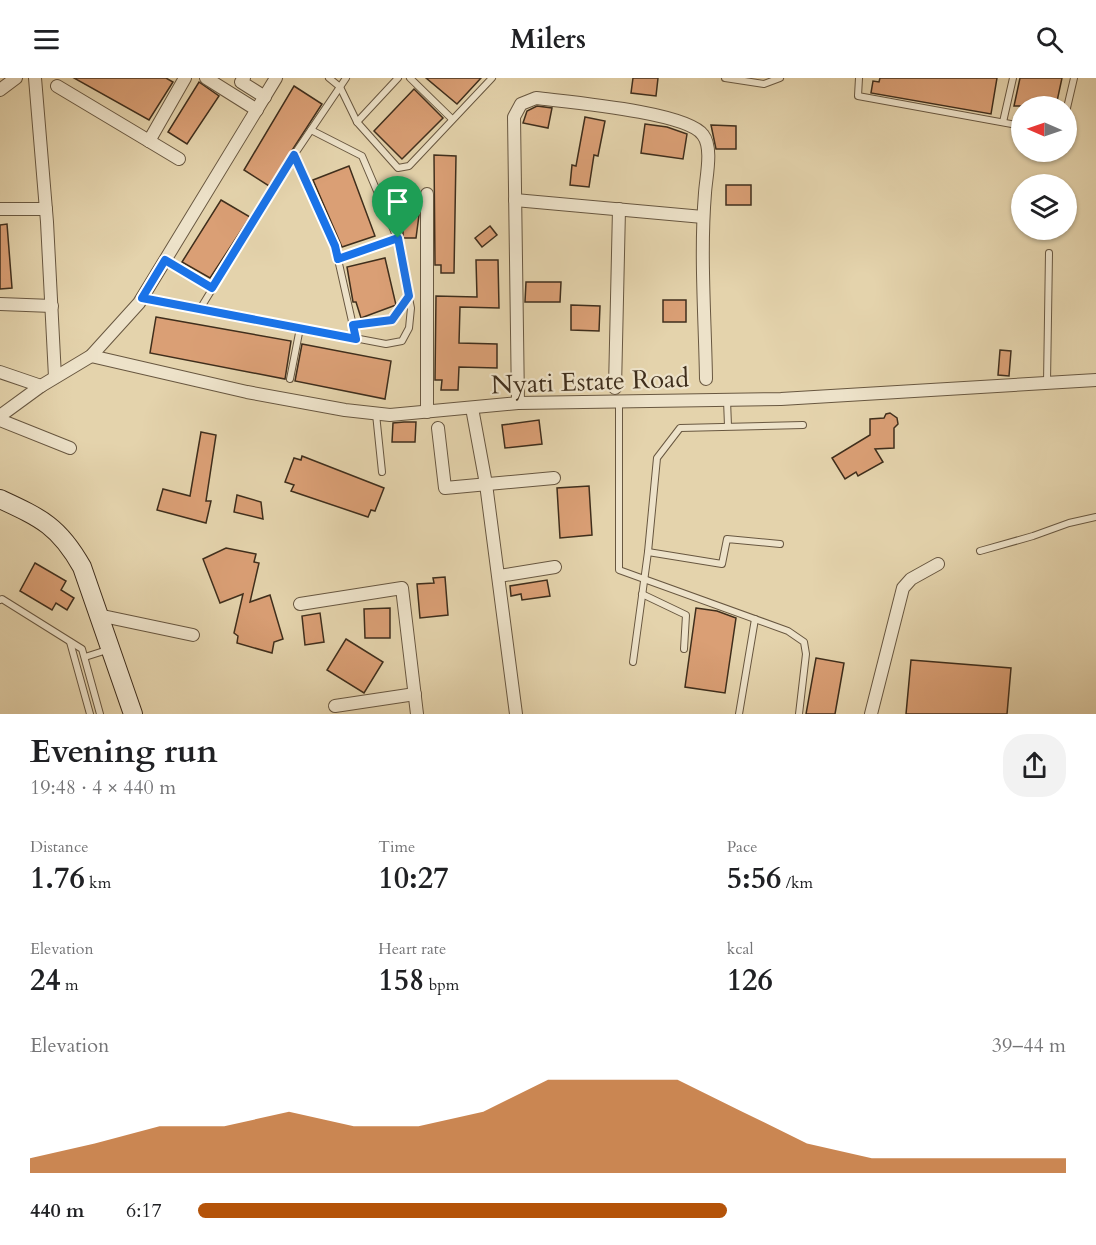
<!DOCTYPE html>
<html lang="en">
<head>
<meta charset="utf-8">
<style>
  :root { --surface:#fff; --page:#f2f2f2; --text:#202124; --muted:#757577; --accent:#b45309 }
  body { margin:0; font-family:Cardo,serif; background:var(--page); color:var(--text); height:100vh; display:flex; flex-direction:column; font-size:22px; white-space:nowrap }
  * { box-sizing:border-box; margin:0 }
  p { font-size:20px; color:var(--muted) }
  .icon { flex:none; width:33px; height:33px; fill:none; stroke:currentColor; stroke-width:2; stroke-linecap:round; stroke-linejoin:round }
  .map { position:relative; height:636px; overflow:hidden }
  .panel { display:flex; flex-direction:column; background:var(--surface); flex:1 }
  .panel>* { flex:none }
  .needle { width:39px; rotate:272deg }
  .controls { position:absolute; left:1011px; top:18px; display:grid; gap:12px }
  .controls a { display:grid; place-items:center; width:66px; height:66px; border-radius:50%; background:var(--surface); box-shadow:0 2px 4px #0004; font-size:30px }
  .pin { position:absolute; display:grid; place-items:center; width:51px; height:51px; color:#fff; margin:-62px -26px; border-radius:50% 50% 50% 0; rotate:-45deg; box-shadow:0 0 6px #0007 }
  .pin .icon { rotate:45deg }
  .round { display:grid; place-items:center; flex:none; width:63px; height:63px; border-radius:24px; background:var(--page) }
  .summary { display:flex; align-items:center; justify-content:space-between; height:102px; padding:0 30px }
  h1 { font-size:33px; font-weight:700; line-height:45px }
  .metrics { display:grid; grid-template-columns:repeat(3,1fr); gap:9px; height:102px; padding:6px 30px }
  .metrics div { display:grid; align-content:center }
  .metrics b { font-size:30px; font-weight:700 }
  .metrics small { font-size:16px; font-weight:400 }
  .metrics p { font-size:16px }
  .chart { height:168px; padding:12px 30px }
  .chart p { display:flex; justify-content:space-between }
  .chart svg { width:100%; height:108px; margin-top:6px; fill:var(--accent); opacity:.7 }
  ul { padding:0 30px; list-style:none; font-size:20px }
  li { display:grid; grid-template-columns:96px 72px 1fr; align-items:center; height:45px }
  li i { height:15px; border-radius:8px; background:var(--accent) }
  header { display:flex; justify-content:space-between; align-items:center; height:78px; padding:0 30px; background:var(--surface); font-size:27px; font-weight:700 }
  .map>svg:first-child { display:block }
  .building { fill:#da9f75; stroke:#3f2e1c; stroke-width:1.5 }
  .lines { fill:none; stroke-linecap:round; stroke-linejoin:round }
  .service-casing { stroke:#685740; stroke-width:8 }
  .minor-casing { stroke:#685740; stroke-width:14 }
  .secondary-casing { stroke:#3f2e1c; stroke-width:20 }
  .service { stroke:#ede2c9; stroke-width:6 }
  .minor { stroke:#ede2c9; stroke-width:12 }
  .secondary { stroke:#ede2c9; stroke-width:18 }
  .route-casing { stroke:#fff; stroke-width:12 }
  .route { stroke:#1a73e8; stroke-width:8 }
  .labels { text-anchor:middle; stroke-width:4.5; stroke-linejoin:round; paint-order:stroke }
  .street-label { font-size:26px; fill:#3f2e1c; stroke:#ede2c9 }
</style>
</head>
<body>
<header><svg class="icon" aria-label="menu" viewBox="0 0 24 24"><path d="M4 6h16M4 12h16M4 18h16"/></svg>Milers<svg class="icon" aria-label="search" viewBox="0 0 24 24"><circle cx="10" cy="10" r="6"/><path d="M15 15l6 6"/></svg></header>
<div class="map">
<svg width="1096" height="636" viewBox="0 0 1096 636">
  <rect width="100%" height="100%" fill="#e4d3ac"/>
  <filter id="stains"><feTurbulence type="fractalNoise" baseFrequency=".00333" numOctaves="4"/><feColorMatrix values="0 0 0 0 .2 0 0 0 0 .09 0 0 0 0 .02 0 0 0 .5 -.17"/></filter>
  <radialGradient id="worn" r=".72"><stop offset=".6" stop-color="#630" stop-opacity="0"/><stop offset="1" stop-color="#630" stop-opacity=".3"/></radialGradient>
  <g class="building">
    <polygon points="74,0 166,0 173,4 149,42"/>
    <polygon points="426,0 481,0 457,26"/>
    <polygon points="633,0 658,0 656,18 631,15"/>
    <polygon points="880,0 997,0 991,36 871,15 873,3 879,4"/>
    <polygon points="1020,0 1062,0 1056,28 1014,28"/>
    <polygon points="199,4 219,18 187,66 168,54"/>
    <polygon points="294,8 322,26 269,108 244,92"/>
    <polygon points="414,11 443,40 402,81 374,53"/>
    <polygon points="537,28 552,30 548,50 523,45 527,33"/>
    <polygon points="585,39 605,43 598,78 594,77 589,109 570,107 572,87 576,88"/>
    <polygon points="645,46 667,49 687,56 683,81 641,75"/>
    <polygon points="711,47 736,48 736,71 716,71"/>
    <polygon points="434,77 456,78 454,195 441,195 441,187 435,187"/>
    <polygon points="349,88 375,158 342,169 313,102"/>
    <rect x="726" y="107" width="25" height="20"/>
    <polygon points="406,111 416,111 416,137 419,137 416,160 403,160 403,148 398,148 396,145 396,125 400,125 400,115 406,115"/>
    <polygon points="221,122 250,139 210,200 182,184"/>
    <polygon points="7,146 12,210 0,211 0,147"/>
    <polygon points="490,148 497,157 482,169 475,160"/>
    <polygon points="385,180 396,227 361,240 356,224 353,224 347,189"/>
    <polygon points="476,182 498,182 499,230 460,229 459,265 497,266 497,290 459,289 458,312 441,312 442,302 435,302 436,218 477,219"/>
    <polygon points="526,204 561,204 560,224 525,224"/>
    <rect x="663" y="222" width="23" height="22"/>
    <polygon points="571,227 600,228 599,253 571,252"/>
    <polygon points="156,239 291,263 285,301 150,275"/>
    <polygon points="302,266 391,283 385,321 295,303"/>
    <polygon points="1000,272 1011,273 1009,298 998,297"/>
    <polygon points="890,335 897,340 898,346 894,350 894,370 875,371 883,384 858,398 856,394 845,401 832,380 870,357 870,341 884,340 886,336"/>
    <polygon points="539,342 542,366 505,370 502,347"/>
    <polygon points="404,344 416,344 415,364 392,364 393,345"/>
    <polygon points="201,354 216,357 206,423 211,423 206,445 157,432 163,411 190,418"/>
    <polygon points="302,378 384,410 375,433 371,432 368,439 291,413 294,407 285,404 294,380 301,382"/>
    <polygon points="589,408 592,457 560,460 557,410"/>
    <polygon points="237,417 261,424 263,441 234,434"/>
    <polygon points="226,470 256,476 254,484 259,485 250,524 270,517 283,561 274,564 272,575 237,565 238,558 234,555 243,516 220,525 203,481"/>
    <polygon points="35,485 66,503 61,512 74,520 67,532 56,525 52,532 20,513"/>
    <polygon points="445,499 448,537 420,540 417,506 434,505 433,500"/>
    <polygon points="547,502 550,518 522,522 521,516 511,518 510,508"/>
    <polygon points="390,530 390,560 365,560 364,531"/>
    <polygon points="696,530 717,533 736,540 725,615 685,609"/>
    <polygon points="320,535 324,564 305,567 302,538"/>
    <polygon points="346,561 383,584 364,615 327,592"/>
    <polygon points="816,580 844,585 835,636 806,636"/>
    <polygon points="911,582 1011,590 1007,636 906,636"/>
  </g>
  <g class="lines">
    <defs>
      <g id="service">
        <polyline points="329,0 340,9 357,44 398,90 409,88 492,0"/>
        <polyline points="410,0 452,41"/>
        <polyline points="725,0 764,6 780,0"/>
        <polyline points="859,0 858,18 1022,48"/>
        <polyline points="1066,34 1074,0"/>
        <polyline points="357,44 398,0"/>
        <polyline points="1003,44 1013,0"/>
        <polyline points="294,77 335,168 356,261"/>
        <polyline points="165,181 212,210"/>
        <polyline points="338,181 397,160"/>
        <polyline points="143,220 386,266 402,263 409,250 411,230 397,160 362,78 311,52"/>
        <polyline points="200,231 294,77 346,0"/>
        <polyline points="353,247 392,242 409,218"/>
        <polyline points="290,301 300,250"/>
        <polyline points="1047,305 1049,175"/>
        <polyline points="727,322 728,348"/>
        <polyline points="619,324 619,492 788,553 804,564 806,576 799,636"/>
        <polyline points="376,336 382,394"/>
        <polyline points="980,473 1033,458 1069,445 1096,439"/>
        <polyline points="648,474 722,486 727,461 780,466"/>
        <polyline points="642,516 686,537 684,571"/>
        <polyline points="0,522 2,521 82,571 100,636"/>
        <polyline points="70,564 90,636"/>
        <polyline points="85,579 107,572"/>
        <polyline points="633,584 648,474 657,380 680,350 803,347"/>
        <polyline points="739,636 755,541"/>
      </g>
      <g id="minor">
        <polyline points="35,0 47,144 55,299"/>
        <polyline points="206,0 257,32"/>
        <polyline points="244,0 241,4 265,19"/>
        <polyline points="57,8 149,63 185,0"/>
        <polyline points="0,12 16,0"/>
        <polyline points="149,63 179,81"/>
        <polyline points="427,116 427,334"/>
        <polyline points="515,122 703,139"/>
        <polyline points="0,131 46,131"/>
        <polyline points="0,226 52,228"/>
        <polyline points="91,278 247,314 345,332 390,337 518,325 781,321 1096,302"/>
        <polyline points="0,294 41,308"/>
        <polyline points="615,310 619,131"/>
        <path d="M518,325L514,39L521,26L536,20C567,24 687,34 703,57C713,70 706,99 705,115C700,176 705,239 706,301"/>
        <polyline points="472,330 486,406 516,636"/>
        <polyline points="0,338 41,308 91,278 139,225 276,0"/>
        <polyline points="0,342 70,370"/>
        <polyline points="438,350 445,410 554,400"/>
        <polyline points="499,498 555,489"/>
        <polyline points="300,526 402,510 417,636"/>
        <polyline points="98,537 193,557"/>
        <polyline points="335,628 415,616"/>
        <polyline points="871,636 903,510 911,501 938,486"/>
      </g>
      <path id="secondary" d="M0,421C41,440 59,448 82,489L133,636"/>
    </defs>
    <use href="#service" class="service-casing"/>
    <use href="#minor" class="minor-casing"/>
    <use href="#secondary" class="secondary-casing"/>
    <use href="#service" class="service"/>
    <use href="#minor" class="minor"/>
    <use href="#secondary" class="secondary"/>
  </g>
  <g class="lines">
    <defs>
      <polygon id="route" points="294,77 335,168 338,181 398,160 409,218 392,242 353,247 356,261 142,220 165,182 212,210"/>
    </defs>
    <use href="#route" class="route-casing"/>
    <use href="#route" class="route"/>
  </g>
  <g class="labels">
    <g class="street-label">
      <text transform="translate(590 303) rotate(-2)" y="9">Nyati Estate Road</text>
    </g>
  </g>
  <rect width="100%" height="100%" filter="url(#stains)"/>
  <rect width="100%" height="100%" fill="url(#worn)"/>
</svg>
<div class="controls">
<a><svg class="needle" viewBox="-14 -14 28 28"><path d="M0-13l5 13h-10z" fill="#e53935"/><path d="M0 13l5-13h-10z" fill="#757577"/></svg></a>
<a><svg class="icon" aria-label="layers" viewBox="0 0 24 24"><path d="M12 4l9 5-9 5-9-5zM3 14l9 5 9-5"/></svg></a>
</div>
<div class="pin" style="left:398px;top:160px;background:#1e9e55"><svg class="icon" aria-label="arrive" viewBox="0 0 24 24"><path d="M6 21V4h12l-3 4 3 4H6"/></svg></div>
</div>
<section class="panel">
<div class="summary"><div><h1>Evening run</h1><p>19:48 · 4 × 440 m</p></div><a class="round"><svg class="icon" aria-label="share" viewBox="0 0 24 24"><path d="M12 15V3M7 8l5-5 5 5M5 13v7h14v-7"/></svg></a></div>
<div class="metrics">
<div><p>Distance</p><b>1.76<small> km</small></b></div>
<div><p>Time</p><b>10:27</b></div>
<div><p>Pace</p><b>5:56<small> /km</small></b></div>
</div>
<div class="metrics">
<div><p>Elevation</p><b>24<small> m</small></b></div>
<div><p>Heart rate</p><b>158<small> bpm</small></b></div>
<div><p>kcal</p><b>126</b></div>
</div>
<div class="chart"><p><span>Elevation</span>39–44 m</p>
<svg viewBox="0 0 160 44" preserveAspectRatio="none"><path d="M0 44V38L10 32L20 25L30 25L40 19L50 25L60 25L70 19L80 6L90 6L100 6L110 19L120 32L130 38L140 38L150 38L160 38V44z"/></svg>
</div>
<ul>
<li><b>440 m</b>6:17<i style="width:61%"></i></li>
</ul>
</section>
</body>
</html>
